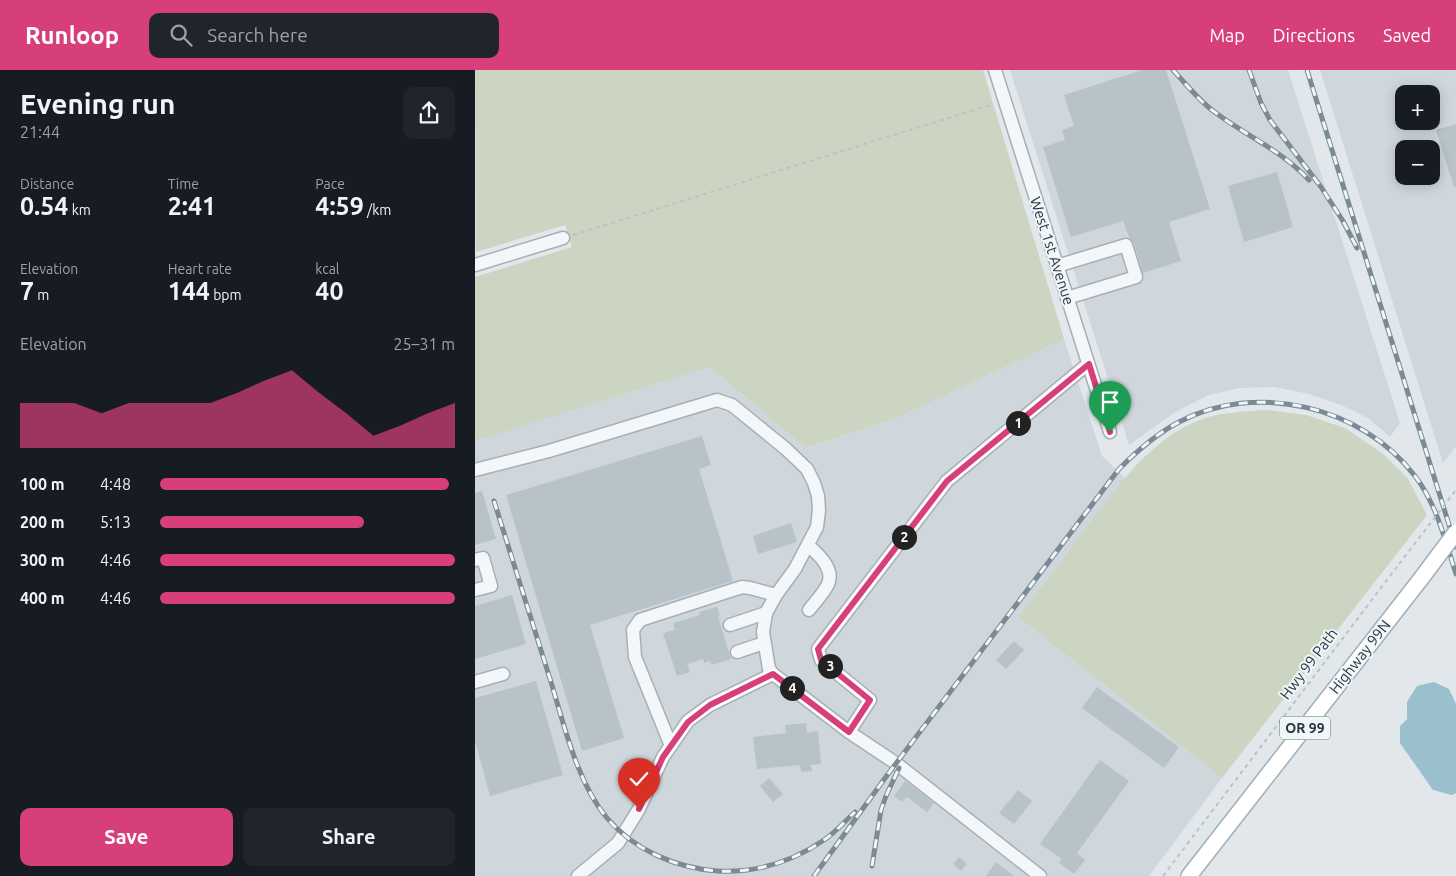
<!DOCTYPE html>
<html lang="en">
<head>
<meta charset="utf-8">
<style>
  :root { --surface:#171b24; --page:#20242c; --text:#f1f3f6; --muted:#9ea1a6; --accent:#d73f7a }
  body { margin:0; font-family:Ubuntu,sans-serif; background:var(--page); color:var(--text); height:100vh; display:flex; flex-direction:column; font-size:19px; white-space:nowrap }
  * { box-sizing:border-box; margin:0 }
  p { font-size:16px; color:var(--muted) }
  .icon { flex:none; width:28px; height:28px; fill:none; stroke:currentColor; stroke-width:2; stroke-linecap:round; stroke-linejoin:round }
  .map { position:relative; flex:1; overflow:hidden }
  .drawer { display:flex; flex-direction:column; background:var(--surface); width:475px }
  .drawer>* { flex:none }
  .tools { position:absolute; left:920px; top:15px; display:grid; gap:10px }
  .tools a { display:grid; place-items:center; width:45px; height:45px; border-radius:10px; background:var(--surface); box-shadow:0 2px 12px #0003; font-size:25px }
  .pin { position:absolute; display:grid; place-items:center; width:42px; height:42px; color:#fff; margin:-51px -21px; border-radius:50% 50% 50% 0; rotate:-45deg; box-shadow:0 0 5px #0007 }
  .pin .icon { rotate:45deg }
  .km { position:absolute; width:25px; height:25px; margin:-12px; border-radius:50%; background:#222; color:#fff; font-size:14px; line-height:25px; text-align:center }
  .round { display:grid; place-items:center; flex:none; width:52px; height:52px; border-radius:10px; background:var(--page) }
  .summary { display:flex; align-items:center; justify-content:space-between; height:85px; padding:0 20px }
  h1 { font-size:28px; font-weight:700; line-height:38px }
  .figures { display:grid; grid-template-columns:repeat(3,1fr); gap:8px; height:85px; padding:5px 20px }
  .figures div { display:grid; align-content:center }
  .figures b { font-size:25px; font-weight:700 }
  .figures small { font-size:14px; font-weight:400 }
  .figures p { font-size:14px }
  .chart { height:140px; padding:10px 20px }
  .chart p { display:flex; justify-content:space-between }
  .chart svg { width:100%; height:90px; margin-top:5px; fill:var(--accent); opacity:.7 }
  .button { display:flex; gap:10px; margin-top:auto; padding:10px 20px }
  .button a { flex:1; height:58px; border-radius:10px; background:var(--accent); color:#fff; font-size:20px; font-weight:700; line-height:58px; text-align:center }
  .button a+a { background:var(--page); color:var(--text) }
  ul { padding:0 20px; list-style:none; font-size:16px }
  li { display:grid; grid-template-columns:80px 60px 1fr; align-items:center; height:38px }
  li i { height:12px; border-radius:6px; background:var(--accent) }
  header { display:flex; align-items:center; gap:30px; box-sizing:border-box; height:70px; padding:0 25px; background:var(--accent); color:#fff }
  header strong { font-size:24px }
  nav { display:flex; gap:28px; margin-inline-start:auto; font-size:18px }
  .search { width:350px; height:45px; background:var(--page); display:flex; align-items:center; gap:12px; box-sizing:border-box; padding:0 18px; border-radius:10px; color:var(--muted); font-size:19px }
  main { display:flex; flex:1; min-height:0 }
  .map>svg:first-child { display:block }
  .built { fill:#cfd7dd; fill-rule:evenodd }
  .green { fill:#cbd5c2 }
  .water { fill:#9abfcd }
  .building { fill:#b8c2c9 }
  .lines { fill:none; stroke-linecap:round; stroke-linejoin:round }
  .minor-casing { stroke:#a6afb6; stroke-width:15 }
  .major-casing { stroke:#a0afb7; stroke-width:18 }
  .path { stroke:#bbc2c6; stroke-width:2; stroke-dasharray:4 4; stroke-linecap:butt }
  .minor { stroke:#f4f7f9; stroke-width:12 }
  .major { stroke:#fff; stroke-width:15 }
  .rail-casing { stroke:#7a8b95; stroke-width:5 }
  .rail { stroke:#f1f6f8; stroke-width:3; stroke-dasharray:9; stroke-linecap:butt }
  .major-bridge-casing { stroke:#a0afb7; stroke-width:18; stroke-linecap:butt }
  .path-bridge { stroke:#bbc2c6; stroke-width:2; stroke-dasharray:4 4; stroke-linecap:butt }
  .major-bridge { stroke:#fff; stroke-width:15 }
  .route-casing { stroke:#fff; stroke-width:10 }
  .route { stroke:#d73f7a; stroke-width:6 }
  .labels { text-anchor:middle; stroke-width:4; stroke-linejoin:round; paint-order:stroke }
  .shield { fill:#f1f6f8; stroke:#64727a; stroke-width:1 }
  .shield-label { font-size:14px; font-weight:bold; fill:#283944 }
  .street-label { font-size:15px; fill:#283944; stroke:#f1f6f8 }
</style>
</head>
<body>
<header>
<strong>Runloop</strong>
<div class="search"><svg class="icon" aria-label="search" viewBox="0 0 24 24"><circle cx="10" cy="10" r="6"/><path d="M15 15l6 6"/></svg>Search here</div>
<nav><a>Map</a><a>Directions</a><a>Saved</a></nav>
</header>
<main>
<section class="drawer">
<div class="summary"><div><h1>Evening run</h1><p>21:44</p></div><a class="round"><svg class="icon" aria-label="share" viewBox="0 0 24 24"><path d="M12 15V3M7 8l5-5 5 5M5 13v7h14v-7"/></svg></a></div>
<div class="figures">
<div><p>Distance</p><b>0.54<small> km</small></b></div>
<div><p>Time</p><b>2:41</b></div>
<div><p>Pace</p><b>4:59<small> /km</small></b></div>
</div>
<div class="figures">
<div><p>Elevation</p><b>7<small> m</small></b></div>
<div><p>Heart rate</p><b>144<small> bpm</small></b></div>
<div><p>kcal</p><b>40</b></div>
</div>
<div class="chart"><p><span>Elevation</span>25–31 m</p>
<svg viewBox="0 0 160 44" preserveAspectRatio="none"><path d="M0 44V22L10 22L20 22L30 27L40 22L50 22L60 22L70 22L80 17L90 11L100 6L110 17L120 27L130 38L140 33L150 27L160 22V44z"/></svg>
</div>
<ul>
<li><b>100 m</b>4:48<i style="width:98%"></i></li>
<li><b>200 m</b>5:13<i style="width:69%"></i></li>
<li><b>300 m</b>4:46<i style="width:100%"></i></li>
<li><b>400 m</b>4:46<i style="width:100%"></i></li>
</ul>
<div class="button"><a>Save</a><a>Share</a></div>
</section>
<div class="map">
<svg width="981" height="806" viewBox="0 0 981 806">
  <rect width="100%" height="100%" fill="#e1e7eb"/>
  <g class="built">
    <polygon points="535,0 813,0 925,353 915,367 893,348 866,335 834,324 799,317 765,318 734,325 702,341 654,375"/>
    <path d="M845,0H981V376L968,393ZM929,24H956V51H929ZM929,79H956V106H929Z"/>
    <polygon points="589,269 627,386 650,408 543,547 747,708 674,806 0,806 0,369 1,370 235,297 332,378 422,348"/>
  </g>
  <g class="green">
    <polygon points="0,0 508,0 589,269 422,348 331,378 235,297 0,371 0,207 97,177 90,155 1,182"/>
    <path d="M790,340L831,345L870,358L907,383L933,409L952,445L747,708L543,547C565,518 588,489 610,459C642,418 672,372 722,351C743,342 767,342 790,340Z"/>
  </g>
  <polygon class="water" points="959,612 974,619 981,634 981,723 977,725 958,720 925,673 925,656 932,649 932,632 942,616"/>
  <g class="building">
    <polygon points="667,0 691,0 735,139 694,152 706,191 668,203 659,173 654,167 648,151 596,167 568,77 590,70 587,60 599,56 589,25"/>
    <polygon points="981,54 981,117 979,117 961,60"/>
    <polygon points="802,102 818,157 769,172 753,116"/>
    <polygon points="227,366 236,395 224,399 258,511 115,555 149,668 107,681 31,425"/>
    <polygon points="7,421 21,469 0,475 0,423"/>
    <polygon points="316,453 322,472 283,484 278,466"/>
    <polygon points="37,525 51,574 0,589 0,536"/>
    <polygon points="242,537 245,546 243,547 256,589 236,595 235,591 229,593 228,589 212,594 215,602 202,606 188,563 200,560 198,553 225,545 224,542"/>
    <polygon points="539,571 549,580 531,599 521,590"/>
    <polygon points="61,611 88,705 15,726 0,671 0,628"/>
    <polygon points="622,617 704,677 689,698 607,638"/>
    <polygon points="331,653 332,663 343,661 346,694 336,695 337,701 326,702 325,695 282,699 278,667 311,663 310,655"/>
    <polygon points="625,690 654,711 602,783 610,790 599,804 584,793 587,789 565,774"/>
    <polygon points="294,708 308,724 298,732 285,716"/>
    <polygon points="430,711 459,733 452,742 432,727 427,732 419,726"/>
    <polygon points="543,720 557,731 539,754 524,743"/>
    <polygon points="484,787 492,794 486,801 478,794"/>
    <polygon points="521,792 539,806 511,806"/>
  </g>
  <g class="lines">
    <defs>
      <g id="minor">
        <polyline points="520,0 635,362"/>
        <polyline points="0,195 88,168"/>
        <polyline points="582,196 651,175 661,207 592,228"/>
        <polyline points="0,400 74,381 242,330 257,335 311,379 332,399 339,413 343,426 344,440 342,457 320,499 301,525 291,543 288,562 294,599 298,604 374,662 422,694 565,806"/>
        <path d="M333,475C343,484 360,499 353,514C349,523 340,532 334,540"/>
        <polyline points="0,490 8,488 16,516 0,520"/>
        <polyline points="255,555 291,543"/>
        <polyline points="262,582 289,573"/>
        <polyline points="0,612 28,604"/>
        <polyline points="374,662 395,630 346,590 343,579 472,411 613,294"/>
        <polyline points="196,676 160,587 158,560 165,550 267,517 275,518 301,525"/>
        <polyline points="103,806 143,773 164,739 188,687 213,651 235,635 298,604"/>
      </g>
      <polyline id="major" points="714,806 945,510"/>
    </defs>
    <use href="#minor" class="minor-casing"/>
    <use href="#major" class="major-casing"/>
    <g class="path">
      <polyline points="98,165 518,34"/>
      <polyline points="688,806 924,494"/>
    </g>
    <use href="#minor" class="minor"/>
    <use href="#major" class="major"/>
    <defs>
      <g id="rail">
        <path d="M698,0C712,15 725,32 741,43C773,67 806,80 834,110"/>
        <polyline points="774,0 786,33 795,50 846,117 868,151 882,178"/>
        <polyline points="832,0 981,477"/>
        <path d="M19,431C38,491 57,551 76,612C89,655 102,712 132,748C159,780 201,798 242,801C281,803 317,792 349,770C361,762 370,751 380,742"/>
        <polyline points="397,796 406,740 411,726 424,698"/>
        <path d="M339,806L413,704L644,399C662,381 681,364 704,352C781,311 887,336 940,406C962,435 970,470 981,504"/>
      </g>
    </defs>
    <use href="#rail" class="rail-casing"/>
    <use href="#rail" class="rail"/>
    <defs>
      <polyline id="major-bridge" points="945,510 981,462"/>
    </defs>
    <use href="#major-bridge" class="major-bridge-casing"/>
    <polyline class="path-bridge" points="924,494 981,420"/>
    <use href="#major-bridge" class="major-bridge"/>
  </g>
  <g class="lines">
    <defs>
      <polyline id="route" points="164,739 188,687 213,652 235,635 298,604 374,662 395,630 346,590 343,579 472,411 614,294 635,362"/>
    </defs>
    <use href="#route" class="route-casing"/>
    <use href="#route" class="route"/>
  </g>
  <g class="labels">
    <rect class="shield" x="805" y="646.5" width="50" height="23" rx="4"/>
    <g class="shield-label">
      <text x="830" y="663">OR 99</text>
    </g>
    <g class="street-label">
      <text transform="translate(577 181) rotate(72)" y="5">West 1st Avenue</text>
      <text transform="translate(885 587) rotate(-52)" y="5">Highway 99N</text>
      <text transform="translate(834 594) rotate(-53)" y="5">Hwy 99 Path</text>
    </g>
  </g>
</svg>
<div class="tools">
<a>+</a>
<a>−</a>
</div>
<div class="pin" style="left:635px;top:362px;background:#1e9e55"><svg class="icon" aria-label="arrive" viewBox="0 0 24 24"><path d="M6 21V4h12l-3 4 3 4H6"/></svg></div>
<div class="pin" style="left:164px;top:739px;background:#d93025"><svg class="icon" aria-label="check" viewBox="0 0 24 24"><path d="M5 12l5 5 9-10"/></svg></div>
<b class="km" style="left:543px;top:353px">1</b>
<b class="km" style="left:429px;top:467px">2</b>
<b class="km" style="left:355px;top:596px">3</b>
<b class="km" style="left:317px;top:618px">4</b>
</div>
</main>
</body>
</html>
